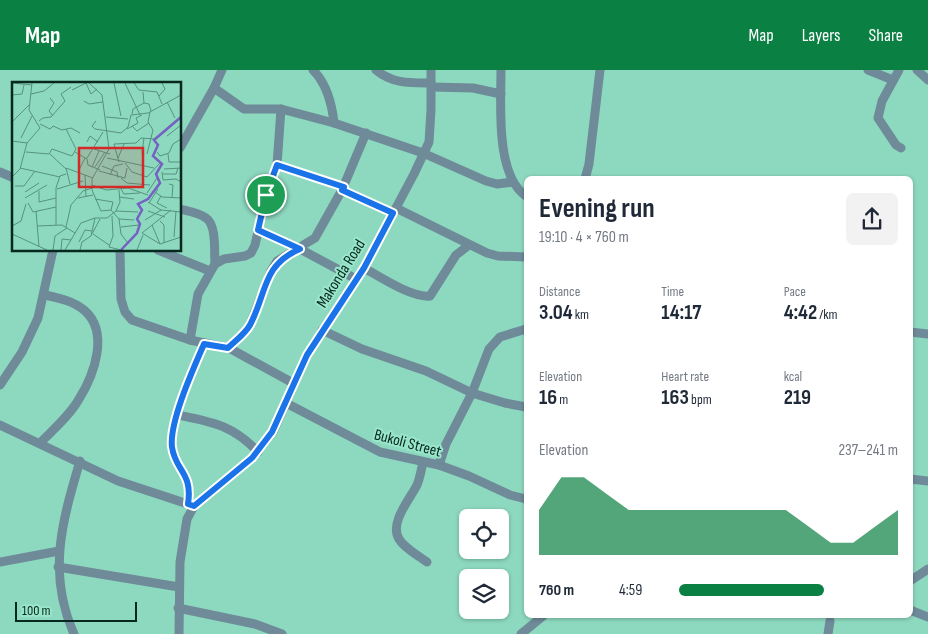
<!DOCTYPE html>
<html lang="en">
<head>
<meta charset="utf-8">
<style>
  :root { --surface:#fff; --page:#f2f2f3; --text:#1f2937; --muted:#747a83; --accent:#0b8043 }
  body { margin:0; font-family:"Sofia Sans Condensed",sans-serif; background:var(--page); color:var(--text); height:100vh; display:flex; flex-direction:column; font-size:19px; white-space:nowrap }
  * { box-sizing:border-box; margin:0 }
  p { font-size:16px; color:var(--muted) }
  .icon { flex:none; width:28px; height:28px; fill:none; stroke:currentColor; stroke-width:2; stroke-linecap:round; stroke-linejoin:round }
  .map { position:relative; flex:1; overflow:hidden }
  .panel { position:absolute; left:524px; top:106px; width:389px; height:442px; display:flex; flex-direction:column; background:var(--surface); border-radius:8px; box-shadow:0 1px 4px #0004 }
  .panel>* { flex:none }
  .buttons { position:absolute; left:459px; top:439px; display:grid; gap:10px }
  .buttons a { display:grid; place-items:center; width:50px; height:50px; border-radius:8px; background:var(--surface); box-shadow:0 1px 4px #0004; font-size:25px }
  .scale { position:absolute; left:15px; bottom:12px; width:122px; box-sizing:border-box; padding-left:5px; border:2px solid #07281e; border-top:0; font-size:14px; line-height:18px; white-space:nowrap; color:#07281e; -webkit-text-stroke:4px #9ae6cb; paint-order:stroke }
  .pin { position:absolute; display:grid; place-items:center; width:42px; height:42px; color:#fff; margin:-21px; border:2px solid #fff; border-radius:50%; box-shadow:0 1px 5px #0007 }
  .round { display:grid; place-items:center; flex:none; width:52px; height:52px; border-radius:8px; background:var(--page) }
  .head { display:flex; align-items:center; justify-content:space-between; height:85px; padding:0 15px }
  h1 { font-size:28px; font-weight:700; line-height:38px }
  .metrics { display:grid; grid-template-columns:repeat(3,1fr); gap:8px; height:85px; padding:5px 15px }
  .metrics div { display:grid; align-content:center }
  .metrics b { font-size:21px; font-weight:700 }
  .metrics small { font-size:14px; font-weight:400 }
  .metrics p { font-size:14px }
  .chart { height:140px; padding:10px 15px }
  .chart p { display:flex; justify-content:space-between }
  .chart svg { width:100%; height:90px; margin-top:5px; fill:var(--accent); opacity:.7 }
  ul { padding:0 15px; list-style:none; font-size:16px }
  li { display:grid; grid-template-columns:80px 60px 1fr; align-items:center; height:38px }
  li i { height:12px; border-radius:6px; background:var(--accent) }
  header { display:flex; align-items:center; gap:30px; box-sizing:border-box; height:70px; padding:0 25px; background:var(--accent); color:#fff }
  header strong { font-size:24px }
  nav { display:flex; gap:28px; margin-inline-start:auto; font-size:18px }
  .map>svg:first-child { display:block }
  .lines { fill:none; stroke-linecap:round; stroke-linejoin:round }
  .street { stroke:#6f8b99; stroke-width:9 }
  .route-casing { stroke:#fff; stroke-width:10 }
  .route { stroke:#1a73e8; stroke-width:6 }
  .labels { text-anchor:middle; stroke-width:4; stroke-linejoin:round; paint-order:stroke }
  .street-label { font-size:16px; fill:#07281e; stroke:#9ae6cb }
  .inset-river { fill:none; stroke:#7561c3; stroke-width:2.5 }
  .inset-road { fill:none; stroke:#57927f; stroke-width:1 }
  .view { fill:#d62828; fill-opacity:0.15; stroke:#d62828; stroke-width:2.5 }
  .inset-edge { fill:none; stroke:#07281e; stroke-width:2.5 }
</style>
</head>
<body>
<header>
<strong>Map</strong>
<nav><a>Map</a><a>Layers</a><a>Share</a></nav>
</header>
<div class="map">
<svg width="928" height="564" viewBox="0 0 928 564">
  <rect width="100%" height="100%" fill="#8dd9bf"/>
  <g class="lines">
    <g class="street">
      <path d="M313,0C327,14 332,34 334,53"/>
      <path d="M376,0C393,14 410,13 431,13"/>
      <path d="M501,0C501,33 495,105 526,126"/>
      <polyline points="868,0 893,10"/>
      <polyline points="899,0 882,31 878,48 896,75 901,78"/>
      <polyline points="917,0 928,10"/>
      <polyline points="432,17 473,18 501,24"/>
      <polyline points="214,18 244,39 281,39 334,53 423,83 486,111 497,114 513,112"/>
      <polyline points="180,78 214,18 222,0"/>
      <polyline points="277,95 343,117"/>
      <polyline points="0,102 14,108"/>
      <polyline points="585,109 589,94 600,0"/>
      <polyline points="342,120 393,143"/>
      <polyline points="396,138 487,183 498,186 526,187"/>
      <path d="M180,139C188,141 200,143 206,148C217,155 214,183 215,194"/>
      <polyline points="258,160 300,179 356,209"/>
      <polyline points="120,180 121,229 125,242 132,250 190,270 229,278 293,313"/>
      <polyline points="158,180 210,201"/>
      <path d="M364,198C380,207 412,228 430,226L456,185L469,175"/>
      <polyline points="322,260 362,279 426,301 472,323 505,333 526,337"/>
      <polyline points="910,262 928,264"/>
      <polyline points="190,270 198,224 215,194 224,189 245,186 251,183 255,175 266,125 277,95 281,39"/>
      <polyline points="229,278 249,257 271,201 277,191 315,168 342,120 366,63"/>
      <polyline points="0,315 22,282 38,248 53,180"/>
      <polyline points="286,333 380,382 439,395 469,406 510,425 526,429"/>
      <path d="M178,345C212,352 233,355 258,382"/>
      <polyline points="0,355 118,411 194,436"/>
      <path d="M41,372C54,359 70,345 79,329C94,305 110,262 84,240C73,231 59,228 45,225"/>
      <path d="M423,393C421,400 420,408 417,415C410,429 389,453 399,469C405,479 418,485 427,492"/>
      <polyline points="439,395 446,374 472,323 489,279 500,267 526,259"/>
      <polyline points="910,409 928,411"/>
      <path d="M188,434C193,402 175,401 172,377C169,352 194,297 204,273"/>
      <polyline points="0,492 59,481"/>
      <polyline points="58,497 179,517"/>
      <polyline points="910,511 928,499"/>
      <polyline points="178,538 255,554 282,564"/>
      <polyline points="910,540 928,547"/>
      <path d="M74,564C47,503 62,452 80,391"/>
      <polyline points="179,564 180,492 187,449 194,436 252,388 273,362 307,285 364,198 414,104 429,72 431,40 431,0"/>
      <polyline points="521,564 543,546"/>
      <polyline points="828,564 830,551"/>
    </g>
  </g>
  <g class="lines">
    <defs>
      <path id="route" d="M277,95L344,117L342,120L393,143L364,198L307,285L272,362L252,388L194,436L188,434C193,402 175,401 172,377C169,352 194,297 204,274L228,278C235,271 245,264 250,255C267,223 262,195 300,179L258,160L266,125Z"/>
    </defs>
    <use href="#route" class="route-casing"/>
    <use href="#route" class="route"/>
  </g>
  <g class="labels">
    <g class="street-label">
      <text transform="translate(340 203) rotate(-58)" y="6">Makonda Road</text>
      <text transform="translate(408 372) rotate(15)" y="6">Bukoli Street</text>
    </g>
  </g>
  <g transform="translate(12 12)">
    <rect width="169" height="169" fill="#8dd9bf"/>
    <path class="inset-river" d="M109,168L125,151L128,142L125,137L130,128L126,122L136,117L148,101L144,92L150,82L141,74L146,63L142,58L169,35"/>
    <path class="inset-road" d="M0,1L20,3M74,1L79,12L85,7M77,1L90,13L97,67L80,97V108L89,129L99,128L107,137L109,152L115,160M102,1L109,34M113,1L128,33M122,1L127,8L145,10L150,22M60,8L74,1M131,10L132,21L137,22L139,29M19,12L32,9L42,1M0,13L10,12L12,3M147,14L153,7L150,1M38,16L42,21L37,29L41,34M72,19L77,22L91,20M155,20L163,36M120,32L121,27L132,21M94,35L116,37M27,39L31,36L39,35L53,19L49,12L59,5M84,39L80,44L83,47L109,51L116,45L119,33L136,31L169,13M0,40L17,23M28,42L38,47L41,44L50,48L59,46L68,51M120,44L125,49L137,41M115,47L126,41L124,36L130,33M155,54L169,43M9,56L20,34M0,59L15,61M75,60L78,54L86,60M82,67L98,72M14,70L37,72L40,67L60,74L64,67L54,47M63,70L75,77L76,83L88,88M145,70L148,74L157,71L161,62L169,57M130,71L132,56M38,72L54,87M135,72L141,48L136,40L138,30M156,72L157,80H169M75,76L91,50M95,76L142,86M106,76L112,62M107,80L102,62L124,61L129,56L143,57M113,81L120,90L135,95L148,81M90,84L105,90L106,96M80,85L87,69M83,85L93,70M8,86L48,95M152,87L169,86M87,89L113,96L115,86M66,90L73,76M150,90L151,98L164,97L169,100M151,92H164L166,86M73,93L74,115M98,93L102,84L111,82M0,95L8,87L15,61L28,46L17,28L20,1M109,96L115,101L138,103M58,102L54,86L81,96M157,102L161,103L160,115M80,103L94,108L116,106L136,113M3,104H12L23,89M45,107L71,99M109,107L112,112L128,111M27,109V120L44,116M13,110L27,101M143,110L150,115L169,116M135,111L145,96M149,114L145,121L155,126M107,115L122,117M13,116L35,103M66,116L81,113M83,117L101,120L99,128M136,120L149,128L169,130M16,121L21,130L44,125M137,121L146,107M159,128L130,151L148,162L169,155M24,129L27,165M104,129L126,130M136,129L153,135M100,134L101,154L97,165L109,168M107,137L122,138M133,138L149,128M148,139L152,143V161M44,143V106L48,94L54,92M140,143L148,162M0,144L9,139L14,122M25,144L50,143L63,151M54,145L59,123L71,109L80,106M109,145L127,143M0,152L35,168M80,152L88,137M81,152L97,163M162,155L164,129M67,160L73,148L80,149M41,168L43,154L55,146M49,168L50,157L59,158M53,168L69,141L83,136M68,168L70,160L79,154L83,136H95L104,129L108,120L107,108M125,168L131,153"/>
    <path class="view" d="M67,66H131V105H67Z"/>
    <rect width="169" height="169" class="inset-edge"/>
  </g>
</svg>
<div class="buttons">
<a><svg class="icon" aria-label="locate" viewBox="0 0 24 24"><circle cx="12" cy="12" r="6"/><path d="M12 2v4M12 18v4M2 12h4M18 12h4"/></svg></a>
<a><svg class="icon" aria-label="layers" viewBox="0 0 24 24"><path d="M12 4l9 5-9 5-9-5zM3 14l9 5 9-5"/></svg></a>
</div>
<div class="scale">100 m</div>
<div class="pin" style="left:266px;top:125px;background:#1e9e55"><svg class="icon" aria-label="arrive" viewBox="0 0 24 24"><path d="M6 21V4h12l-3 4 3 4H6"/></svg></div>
<section class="panel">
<div class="head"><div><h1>Evening run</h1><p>19:10 · 4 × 760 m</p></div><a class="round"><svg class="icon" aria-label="share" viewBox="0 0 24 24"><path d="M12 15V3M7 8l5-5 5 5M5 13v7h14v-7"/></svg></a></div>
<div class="metrics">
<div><p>Distance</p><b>3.04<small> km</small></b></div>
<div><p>Time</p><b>14:17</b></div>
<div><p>Pace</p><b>4:42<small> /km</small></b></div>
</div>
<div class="metrics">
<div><p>Elevation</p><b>16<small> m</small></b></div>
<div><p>Heart rate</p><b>163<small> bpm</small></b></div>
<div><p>kcal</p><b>219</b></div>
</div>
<div class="chart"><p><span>Elevation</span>237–241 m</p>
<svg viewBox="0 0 160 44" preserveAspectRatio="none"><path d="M0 44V22L10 6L20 6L30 14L40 22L50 22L60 22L70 22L80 22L90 22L100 22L110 22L120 30L130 38L140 38L150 30L160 22V44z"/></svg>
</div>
<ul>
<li><b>760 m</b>4:59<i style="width:66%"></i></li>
</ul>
</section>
</div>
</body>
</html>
